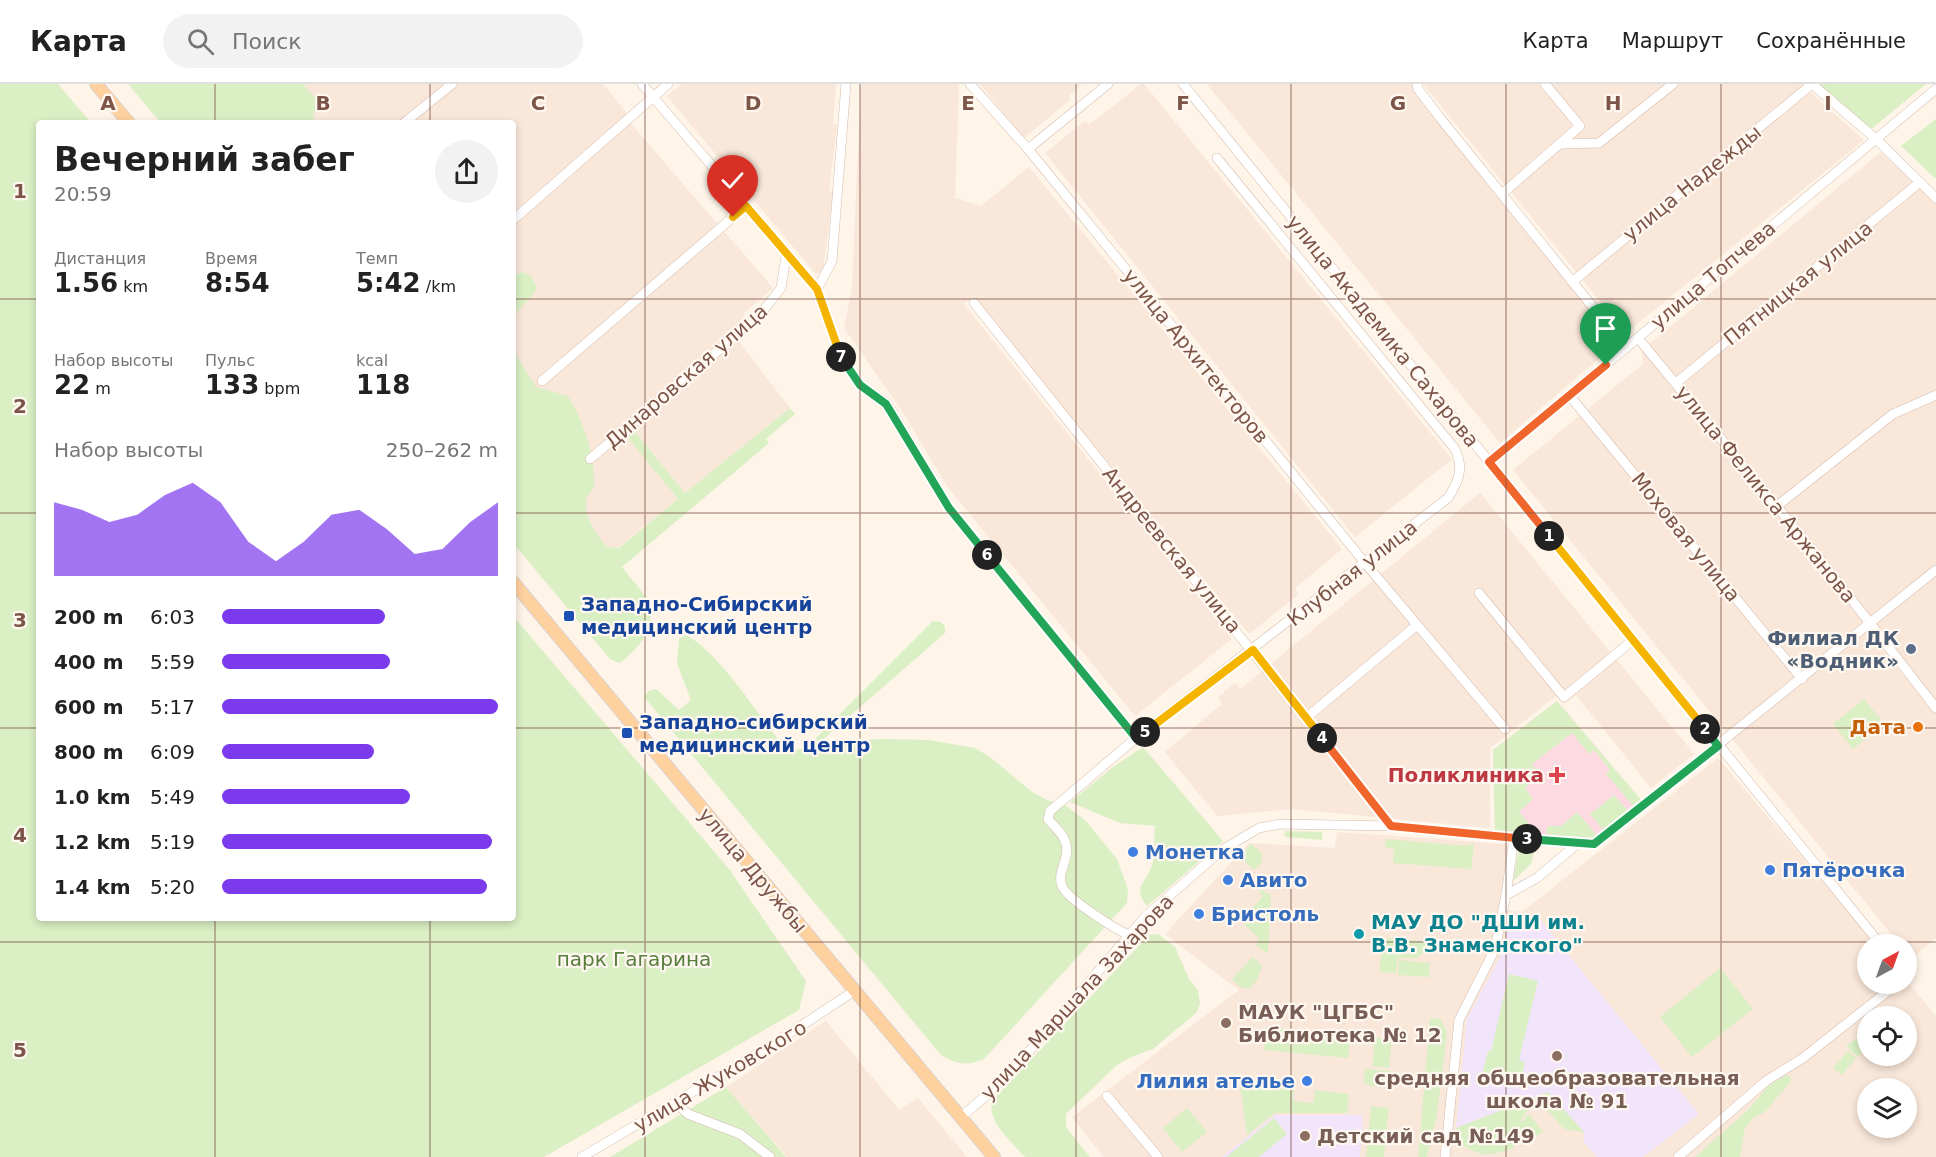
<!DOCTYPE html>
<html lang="ru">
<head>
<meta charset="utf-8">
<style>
  :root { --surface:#fff; --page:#f2f2f2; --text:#222; --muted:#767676; --line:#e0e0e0; --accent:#7c3aed }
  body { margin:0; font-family:"DejaVu Sans",sans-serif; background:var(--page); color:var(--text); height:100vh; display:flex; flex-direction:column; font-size:22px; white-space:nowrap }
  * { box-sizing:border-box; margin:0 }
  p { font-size:20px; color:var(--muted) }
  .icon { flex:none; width:33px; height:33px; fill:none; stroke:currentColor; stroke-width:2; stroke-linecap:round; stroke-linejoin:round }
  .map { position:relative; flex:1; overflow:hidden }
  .side { position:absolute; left:36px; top:36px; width:480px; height:801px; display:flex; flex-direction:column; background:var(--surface); border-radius:6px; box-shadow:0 3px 9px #0003 }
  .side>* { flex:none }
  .needle { width:39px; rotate:41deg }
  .buttons { position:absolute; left:1857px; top:850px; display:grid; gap:12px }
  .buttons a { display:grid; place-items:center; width:60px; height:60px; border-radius:50%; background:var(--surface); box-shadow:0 3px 9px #0003; font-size:30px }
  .pin { position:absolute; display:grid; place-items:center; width:51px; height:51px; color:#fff; margin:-62px -26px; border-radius:50% 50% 50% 0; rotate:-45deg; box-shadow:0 0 6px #0007 }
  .pin .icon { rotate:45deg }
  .km { position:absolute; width:30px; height:30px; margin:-15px; border-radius:50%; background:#222; color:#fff; font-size:16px; line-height:30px; text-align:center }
  .round { display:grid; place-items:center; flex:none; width:63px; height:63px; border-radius:32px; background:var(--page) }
  .head { display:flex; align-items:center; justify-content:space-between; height:102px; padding:0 18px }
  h1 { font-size:33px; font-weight:600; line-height:45px }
  .figures { display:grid; grid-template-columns:repeat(3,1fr); gap:9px; height:102px; padding:6px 18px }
  .figures div { display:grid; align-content:center }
  .figures b { font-size:26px; font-weight:600 }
  .figures small { font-size:16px; font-weight:400 }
  .figures p { font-size:16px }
  .chart { height:168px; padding:12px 18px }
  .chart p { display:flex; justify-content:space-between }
  .chart svg { width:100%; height:108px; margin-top:6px; fill:var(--accent); opacity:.7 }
  ul { padding:0 18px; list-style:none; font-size:20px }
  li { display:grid; grid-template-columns:96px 72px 1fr; align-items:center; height:45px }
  li i { height:15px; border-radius:8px; background:var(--accent) }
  header { display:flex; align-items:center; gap:36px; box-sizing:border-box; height:84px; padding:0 30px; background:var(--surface); border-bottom:2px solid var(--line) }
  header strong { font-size:28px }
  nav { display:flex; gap:33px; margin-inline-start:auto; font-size:21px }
  .search { width:420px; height:54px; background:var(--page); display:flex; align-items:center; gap:15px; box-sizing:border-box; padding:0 21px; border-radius:33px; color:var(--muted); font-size:22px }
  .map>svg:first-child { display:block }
  .residential { fill:#f9e7d9; fill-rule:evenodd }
  .education { fill:#f1e4fb }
  .medical { fill:#fddae2 }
  .green { fill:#daefc4 }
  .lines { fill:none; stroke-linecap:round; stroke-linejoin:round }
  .minor-casing { stroke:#d5bcaf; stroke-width:10 }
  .major-casing { stroke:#ddd3cf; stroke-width:14 }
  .minor { stroke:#fff; stroke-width:9 }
  .major { stroke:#ffd19f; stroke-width:12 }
  .split-1-casing { stroke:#fff; stroke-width:12 }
  .split-2-casing { stroke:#fff; stroke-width:12 }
  .split-3-casing { stroke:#fff; stroke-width:12 }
  .split-4-casing { stroke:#fff; stroke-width:12 }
  .split-5-casing { stroke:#fff; stroke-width:12 }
  .split-6-casing { stroke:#fff; stroke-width:12 }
  .split-7-casing { stroke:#fff; stroke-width:12 }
  .split-8-casing { stroke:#fff; stroke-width:12 }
  .split-1 { stroke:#f0652b; stroke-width:8 }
  .split-2 { stroke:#f5b400; stroke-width:8 }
  .split-3 { stroke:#22a559; stroke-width:8 }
  .split-4 { stroke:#f0652b; stroke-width:8 }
  .split-5 { stroke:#f5b400; stroke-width:8 }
  .split-6 { stroke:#22a559; stroke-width:8 }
  .split-7 { stroke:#22a559; stroke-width:8 }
  .split-8 { stroke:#f5b400; stroke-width:8 }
  .grid { fill:none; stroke:#7d5548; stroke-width:1.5; stroke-opacity:0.55 }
  .transit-dot { fill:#1a4fb4; stroke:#fff8f1; stroke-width:2 }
  .service-dot { fill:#5c6f8a; stroke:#fff8f1; stroke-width:2 }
  .food-dot { fill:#e8710a; stroke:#fff8f1; stroke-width:2 }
  .health-dot { fill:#e0444e; stroke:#fff8f1; stroke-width:2 }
  .shop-dot { fill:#3f7fe0; stroke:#fff8f1; stroke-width:2 }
  .culture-dot { fill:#0f9aa8; stroke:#fff8f1; stroke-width:2 }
  .education-dot { fill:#8d6e63; stroke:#fff8f1; stroke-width:2 }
  .labels { text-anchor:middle; stroke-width:4.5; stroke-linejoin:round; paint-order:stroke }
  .street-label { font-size:20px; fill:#7d5548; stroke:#fff8f1 }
  .transit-label { font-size:20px; font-weight:bold; fill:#164399; stroke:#fff8f1; text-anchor:start }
  .service-label { font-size:20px; font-weight:bold; fill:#4e5e75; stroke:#fff8f1; text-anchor:end }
  .food-label { font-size:20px; font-weight:bold; fill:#c56008; stroke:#fff8f1; text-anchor:end }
  .health-label { font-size:20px; font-weight:bold; fill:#be3a42; stroke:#fff8f1; text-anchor:end }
  .shop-label { font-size:20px; font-weight:bold; fill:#366cbe; stroke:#fff8f1; text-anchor:start }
  .culture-label { font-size:20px; font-weight:bold; fill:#0d838f; stroke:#fff8f1; text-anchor:start }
  .park-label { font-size:20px; fill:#567d3c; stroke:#fff8f1 }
  .education-label { font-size:20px; font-weight:bold; fill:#785e54; stroke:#fff8f1; text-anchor:start }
  .grid-label { font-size:20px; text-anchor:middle; font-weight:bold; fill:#7d5548; stroke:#fff8f1; stroke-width:4.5; stroke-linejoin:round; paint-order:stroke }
</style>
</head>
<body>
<header>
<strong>Карта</strong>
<div class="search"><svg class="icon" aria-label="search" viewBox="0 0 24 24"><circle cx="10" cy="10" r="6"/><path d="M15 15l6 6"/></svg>Поиск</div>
<nav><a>Карта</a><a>Маршрут</a><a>Сохранённые</a></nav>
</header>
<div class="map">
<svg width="1936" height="1073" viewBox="0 0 1936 1073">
  <rect width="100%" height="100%" fill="#fef4e8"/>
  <g class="residential">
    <polygon points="271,0 603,0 624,25 632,41 773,204 744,229 740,259 790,324 685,409 635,348 629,353 678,415 609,471 563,410 513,297 513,39 301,39"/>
    <polygon points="682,0 836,0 833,40 837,41 829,107 833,109 823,186 819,189 815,189 667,12"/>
    <polygon points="861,0 959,0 955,114 981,122 1029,83 1342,465 1295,504 1299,510 1249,550 972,213 964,220 1232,555 1135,632 947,402 902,327 844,244 852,204"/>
    <polygon points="980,0 1082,0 1069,12 1071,15 1024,54"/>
    <polygon points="1141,0 1144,0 1452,375 1355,453 1045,69 1085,37 1089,41"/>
    <polygon points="1207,0 1411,0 1619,257 1500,359"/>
    <polygon points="1423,0 1801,0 1864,56 1626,249"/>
    <polygon points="1881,68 1936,119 1936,854 1911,875 1907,869 1906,861 1900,861 1513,386 1643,280 1642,266"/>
    <polygon points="1480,409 1694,670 1651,704 1576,611 1564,620 1556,612 1490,664 1490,744 1292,725 1217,732 1165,668 1222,620 1218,613 1235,599 1240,605"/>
    <path d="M1718,674L1876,861H1868V900H1906L1907,897L1936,932V1073H1104L1072,1033L1239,906L1165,850L1249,759L1335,764L1337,748L1507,760L1500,825L1522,828ZM1868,933H1906V972H1868ZM1868,1005H1906V1044H1868Z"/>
    <polygon points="826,937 899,1026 918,1014 967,1073 787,1073 726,1003"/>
  </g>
  <g class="education">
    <polygon points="1510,829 1536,831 1699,1030 1643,1073 1597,1073 1584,1058 1584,1048 1548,1009 1456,1044 1467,935 1504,866"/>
    <polygon points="1275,1031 1363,1031 1360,1073 1222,1073"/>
  </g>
  <polygon class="medical" points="1557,617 1642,717 1593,756 1495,746 1493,666"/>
  <g class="green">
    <polygon points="0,0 58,0 91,39 39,39 39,834 513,834 513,532 729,785 806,897 799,926 544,1073 0,1073"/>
    <polygon points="128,0 303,0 318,17 313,34 316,39 161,39"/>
    <polygon points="1815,0 1926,0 1870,46"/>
    <polygon points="1936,35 1936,95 1901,62"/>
    <path d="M522,188L530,191L537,203C534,212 520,222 513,234V193Z"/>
    <path d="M513,262L519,276L536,303L568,312C584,338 595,371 594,401C593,406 589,409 587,413C581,430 597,451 607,463L619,464L678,415L628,354L635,348L685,409L790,324L795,330L766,355L769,359L622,483C630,494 641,504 647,517C659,540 638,567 619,579L610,575L513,459Z"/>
    <path d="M933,537L941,538L945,543V549L819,659L880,655L929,656L975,664L990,673L1032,708L1049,717L1061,718L1085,736L1117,775L1128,805L1127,819L984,975C966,982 957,981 940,970L644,613L649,607L656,605L679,626L691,616L677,580L679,555L685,551C718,565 762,638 788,667L800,665L811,659Z"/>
    <polygon points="1864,615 1881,636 1879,644 1853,665 1833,640"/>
    <polygon points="1557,617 1642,717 1634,723 1606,690 1610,686 1594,666 1589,670 1572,649 1532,680 1540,691 1525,704 1533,715 1519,728 1535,747 1535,750 1495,746 1493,666"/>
    <path d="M1143,663L1223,757L1147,822C1130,802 1150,796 1153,777C1155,766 1154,754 1155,742L1120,739L1070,718L1113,683Z"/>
    <polygon points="1614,711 1629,728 1604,747 1590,730"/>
    <polygon points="1577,728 1597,751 1592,755 1546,750 1548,742 1561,742"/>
    <polygon points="1286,747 1322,748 1322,756 1286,753 1284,750"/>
    <polygon points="1386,755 1465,762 1474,760 1471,785 1393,779 1394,764 1385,763"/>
    <polygon points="1251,760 1262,769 1262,778 1254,786 1239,772"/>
    <polygon points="1522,762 1535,763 1531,780 1513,797 1519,764"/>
    <polygon points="1261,806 1271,811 1268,869 1256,862 1259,854 1241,837 1263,812 1259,808"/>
    <path d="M1158,850L1175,863L1189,895L1198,906L1200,920L1196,929L1153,965L1131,973L1117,981L1066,1030V1043L1090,1073H1025C1012,1058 987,1038 992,1017L1149,851Z"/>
    <polygon points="1387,854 1431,858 1433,861 1417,874 1398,874 1396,889 1379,888 1382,862"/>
    <polygon points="1253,873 1262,882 1257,896 1249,905 1240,903 1232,895"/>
    <polygon points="1399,876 1430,879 1429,893 1398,891"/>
    <polygon points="1720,884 1753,925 1692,973 1660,933"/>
    <polygon points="1509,890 1538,897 1519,976 1525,978 1520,999 1482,990 1488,967 1491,967"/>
    <polygon points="1430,934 1440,935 1447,947 1437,1031 1427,1073 1418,1073"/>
    <polygon points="1266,943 1350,951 1348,974 1264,966"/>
    <polygon points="1867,947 1867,962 1858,973 1846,962"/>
    <polygon points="1375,954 1392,955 1389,984 1372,982"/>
    <polygon points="1848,967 1856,974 1842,991 1833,984"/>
    <polygon points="1365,985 1393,987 1390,1003 1368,1002 1364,998"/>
    <polygon points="1786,991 1791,993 1791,997 1765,1028 1754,1033 1745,1044 1740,1073 1695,1073 1748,1026 1768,1002"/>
    <polygon points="1242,999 1294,1005 1293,1017 1313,1019 1315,1006 1349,1010 1347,1029 1275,1029 1247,1051 1240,1001"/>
    <polygon points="726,1003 786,1073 610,1073"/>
    <path d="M1548,1008L1584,1048L1564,1045L1540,1018C1520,1028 1517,1044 1514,1064C1489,1073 1479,1073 1458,1058L1456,1044Z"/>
    <polygon points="1371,1022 1389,1024 1384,1073 1366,1073"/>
    <polygon points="1187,1024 1207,1048 1182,1068 1163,1044"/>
    <polygon points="1529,1030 1543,1048 1518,1061 1518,1041"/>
    <polygon points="1274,1034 1287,1050 1259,1073 1226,1073"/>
  </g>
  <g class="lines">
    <defs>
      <g id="minor">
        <polyline points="642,0 817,205 842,276 860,301 887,319 949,424 1136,654"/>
        <polyline points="970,0 1028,65 1365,479 1505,645"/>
        <polyline points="1183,0 1881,861"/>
        <polyline points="1417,0 1418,5 1441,35 1626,264"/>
        <polyline points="1812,0 1876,55 1936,114"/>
        <polyline points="404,39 452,0"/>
        <polyline points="1560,60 1599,59 1673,0"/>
        <polyline points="1028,65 1108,0"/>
        <polyline points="1502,110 1580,42 1545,0"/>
        <polyline points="513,136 668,0"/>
        <polyline points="1572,198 1812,0"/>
        <polyline points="817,205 832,177 846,0"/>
        <polyline points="974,219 1391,742"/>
        <polyline points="1638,254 1820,475 1936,624"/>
        <polyline points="542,297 746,122"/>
        <polyline points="1676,299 1920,98"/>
        <polyline points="1569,311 1802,595"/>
        <polyline points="590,375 759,232 781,204 786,172"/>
        <polyline points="1489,378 1936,5"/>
        <polyline points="1777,422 1893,330 1936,311"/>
        <polyline points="1479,509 1564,613 1633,556"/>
        <polyline points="1306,634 1417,541"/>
        <polyline points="1506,811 1514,754"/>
        <path d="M1129,851C1115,845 1067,815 1062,802C1056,787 1072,773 1065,757C1062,748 1054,743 1048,735L1050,727L1136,654L1448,414C1459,397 1464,384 1455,365L1217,74"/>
        <polyline points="1107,1012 1158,1073"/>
        <polyline points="676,1019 688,1030 740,1050 770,1073"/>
        <polyline points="960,1034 989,1009 1033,963 1146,832 1222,766 1259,744 1280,740 1391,742 1594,760 1936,486"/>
        <polyline points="582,1073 772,961 854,907"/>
        <polyline points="1445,1073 1459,936 1495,865 1506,811 1537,794 1577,760"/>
        <polyline points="1678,1073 1766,997 1803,974 1897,900"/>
      </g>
      <g id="major">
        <polyline points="96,0 129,39"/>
        <polyline points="513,498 994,1073"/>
      </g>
    </defs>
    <use href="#minor" class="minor-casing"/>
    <use href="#major" class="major-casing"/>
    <use href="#minor" class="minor"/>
    <use href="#major" class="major"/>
  </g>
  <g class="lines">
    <defs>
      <polyline id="split-1" points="1549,452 1489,378 1606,281"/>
      <polyline id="split-2" points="1549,452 1705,645"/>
      <polyline id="split-3" points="1527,755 1594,760 1718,662 1705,645"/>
      <polyline id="split-4" points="1322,654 1391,742 1527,755"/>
      <polyline id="split-5" points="1145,648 1253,566 1322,654"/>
      <polyline id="split-6" points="987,471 1136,654 1145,648"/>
      <polyline id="split-7" points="841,273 860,301 886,320 949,424 987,471"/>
      <polyline id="split-8" points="733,133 746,122 817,205 841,273"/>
    </defs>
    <use href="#split-1" class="split-1-casing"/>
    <use href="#split-2" class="split-2-casing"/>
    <use href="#split-3" class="split-3-casing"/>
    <use href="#split-4" class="split-4-casing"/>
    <use href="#split-5" class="split-5-casing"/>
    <use href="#split-6" class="split-6-casing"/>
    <use href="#split-7" class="split-7-casing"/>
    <use href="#split-8" class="split-8-casing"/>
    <use href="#split-1" class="split-1"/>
    <use href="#split-2" class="split-2"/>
    <use href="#split-3" class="split-3"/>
    <use href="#split-4" class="split-4"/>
    <use href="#split-5" class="split-5"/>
    <use href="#split-6" class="split-6"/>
    <use href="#split-7" class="split-7"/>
    <use href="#split-8" class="split-8"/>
  </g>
  <path class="grid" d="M215,0V39M430,0V39M645,0V1073M860,0V1073M1076,0V1073M1291,0V1073M1506,0V1073M1721,0V1073M0,215H39M513,215H1936M0,429H39M513,429H1936M0,644H39M513,644H1936M215,834V1073M430,834V1073M0,858H1936"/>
  <g class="transit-dot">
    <rect x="563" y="526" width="12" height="12" rx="3"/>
    <rect x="621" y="643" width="12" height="12" rx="3"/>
  </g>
  <circle class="service-dot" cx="1911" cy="565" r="6"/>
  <circle class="food-dot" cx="1918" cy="643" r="6"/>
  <path class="health-dot" d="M1554 682h6v6h6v6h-6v6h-6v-6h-6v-6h6z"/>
  <g class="shop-dot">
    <circle cx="1133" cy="768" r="6"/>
    <circle cx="1770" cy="786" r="6"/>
    <circle cx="1228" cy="796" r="6"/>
    <circle cx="1199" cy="830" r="6"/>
    <circle cx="1307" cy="997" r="6"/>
  </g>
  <circle class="culture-dot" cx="1359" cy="850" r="6"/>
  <g class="education-dot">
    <circle cx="1226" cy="939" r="6"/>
    <circle cx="1557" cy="972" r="6"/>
    <circle cx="1305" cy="1052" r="6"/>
  </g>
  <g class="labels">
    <g class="street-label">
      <text transform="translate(1692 99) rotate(-39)" y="7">улица Надежды</text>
      <text transform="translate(1713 191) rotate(-40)" y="7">улица Топчева</text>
      <text transform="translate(1798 199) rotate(-39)" y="7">Пятницкая улица</text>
      <text transform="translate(1383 247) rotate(51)" y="7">улица Академика Сахарова</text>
      <text transform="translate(1196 272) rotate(51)" y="7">улица Архитекторов</text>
      <text transform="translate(686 292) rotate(-41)" y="7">Динаровская улица</text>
      <text transform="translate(1766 410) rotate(51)" y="7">улица Феликса Аржанова</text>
      <text transform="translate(1686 453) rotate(51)" y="7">Моховая улица</text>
      <text transform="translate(1172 466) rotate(51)" y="7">Андреевская улица</text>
      <text transform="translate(1352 489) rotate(-38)" y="7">Клубная улица</text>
      <text transform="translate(753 786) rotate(50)" y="7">улица Дружбы</text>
      <text transform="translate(1077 913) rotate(-47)" y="7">улица Маршала Захарова</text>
      <text transform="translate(720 992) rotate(-31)" y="7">улица Жуковского</text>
    </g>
    <g class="transit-label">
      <text x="581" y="527">Западно-Сибирский<tspan x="581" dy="23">медицинский центр</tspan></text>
      <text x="639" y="645">Западно-сибирский<tspan x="639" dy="23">медицинский центр</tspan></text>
    </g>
    <g class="service-label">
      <text x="1899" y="561">Филиал ДК<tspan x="1899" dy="23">«Водник»</tspan></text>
    </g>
    <g class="food-label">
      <text x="1906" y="650">Дата</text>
    </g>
    <g class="health-label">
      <text x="1544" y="698">Поликлиника</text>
    </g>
    <g class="shop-label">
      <text x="1145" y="775">Монетка</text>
      <text x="1782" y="793">Пятёрочка</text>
      <text x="1240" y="803">Авито</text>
      <text x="1211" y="837">Бристоль</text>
      <text x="1295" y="1004" text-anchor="end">Лилия ателье</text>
    </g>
    <g class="culture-label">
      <text x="1371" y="845">МАУ ДО "ДШИ им.<tspan x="1371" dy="23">В.В. Знаменского"</tspan></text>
    </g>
    <g class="park-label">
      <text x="634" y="882">парк Гагарина</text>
    </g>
    <g class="education-label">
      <text x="1238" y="935">МАУК "ЦГБС"<tspan x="1238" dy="23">Библиотека № 12</tspan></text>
      <text x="1557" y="1001" text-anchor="middle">средняя общеобразовательная<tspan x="1557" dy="23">школа № 91</tspan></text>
      <text x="1317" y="1059">Детский сад №149</text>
    </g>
  </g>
  <g class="grid-label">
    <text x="108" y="26">A</text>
    <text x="323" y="26">B</text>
    <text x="538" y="26">C</text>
    <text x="753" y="26">D</text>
    <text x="968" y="26">E</text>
    <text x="1183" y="26">F</text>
    <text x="1398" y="26">G</text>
    <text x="1613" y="26">H</text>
    <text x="1828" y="26">I</text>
    <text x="20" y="114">1</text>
    <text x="20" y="329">2</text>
    <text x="20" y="543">3</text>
    <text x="20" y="758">4</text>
    <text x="20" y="973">5</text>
  </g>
</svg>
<div class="buttons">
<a><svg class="needle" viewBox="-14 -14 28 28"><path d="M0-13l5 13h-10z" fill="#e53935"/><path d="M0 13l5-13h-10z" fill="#767676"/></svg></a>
<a><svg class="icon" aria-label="locate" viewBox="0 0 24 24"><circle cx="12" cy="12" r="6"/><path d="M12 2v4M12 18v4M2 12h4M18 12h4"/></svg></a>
<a><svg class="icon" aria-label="layers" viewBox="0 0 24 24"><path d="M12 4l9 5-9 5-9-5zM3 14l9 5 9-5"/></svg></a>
</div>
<div class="pin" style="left:1606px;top:281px;background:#1e9e55"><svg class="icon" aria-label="arrive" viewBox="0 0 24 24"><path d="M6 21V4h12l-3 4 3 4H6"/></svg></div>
<div class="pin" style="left:733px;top:133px;background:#d93025"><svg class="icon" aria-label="check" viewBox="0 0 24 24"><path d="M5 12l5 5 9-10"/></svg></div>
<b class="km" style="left:1549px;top:452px">1</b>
<b class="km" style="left:1705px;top:645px">2</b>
<b class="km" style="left:1527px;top:755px">3</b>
<b class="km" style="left:1322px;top:654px">4</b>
<b class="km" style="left:1145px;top:648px">5</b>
<b class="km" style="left:987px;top:471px">6</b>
<b class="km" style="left:841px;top:273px">7</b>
<section class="side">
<div class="head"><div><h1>Вечерний забег</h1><p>20:59</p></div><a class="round"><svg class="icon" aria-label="share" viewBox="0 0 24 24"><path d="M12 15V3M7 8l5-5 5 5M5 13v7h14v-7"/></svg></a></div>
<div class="figures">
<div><p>Дистанция</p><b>1.56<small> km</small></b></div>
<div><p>Время</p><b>8:54</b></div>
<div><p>Темп</p><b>5:42<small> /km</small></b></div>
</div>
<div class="figures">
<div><p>Набор высоты</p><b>22<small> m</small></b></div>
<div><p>Пульс</p><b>133<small> bpm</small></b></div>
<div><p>kcal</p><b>118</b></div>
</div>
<div class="chart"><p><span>Набор высоты</span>250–262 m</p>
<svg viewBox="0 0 160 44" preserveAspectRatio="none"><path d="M0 44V14L10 17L20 22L30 19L40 11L50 6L60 14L70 30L80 38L90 30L100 19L110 17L120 25L130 35L140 33L150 22L160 14V44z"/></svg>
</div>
<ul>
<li><b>200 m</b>6:03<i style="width:59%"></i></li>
<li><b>400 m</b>5:59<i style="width:61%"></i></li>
<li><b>600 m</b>5:17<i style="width:100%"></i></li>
<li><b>800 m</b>6:09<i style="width:55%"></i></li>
<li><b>1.0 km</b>5:49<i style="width:68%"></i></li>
<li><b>1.2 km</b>5:19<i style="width:98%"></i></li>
<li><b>1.4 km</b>5:20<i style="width:96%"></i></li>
</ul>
</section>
</div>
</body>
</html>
